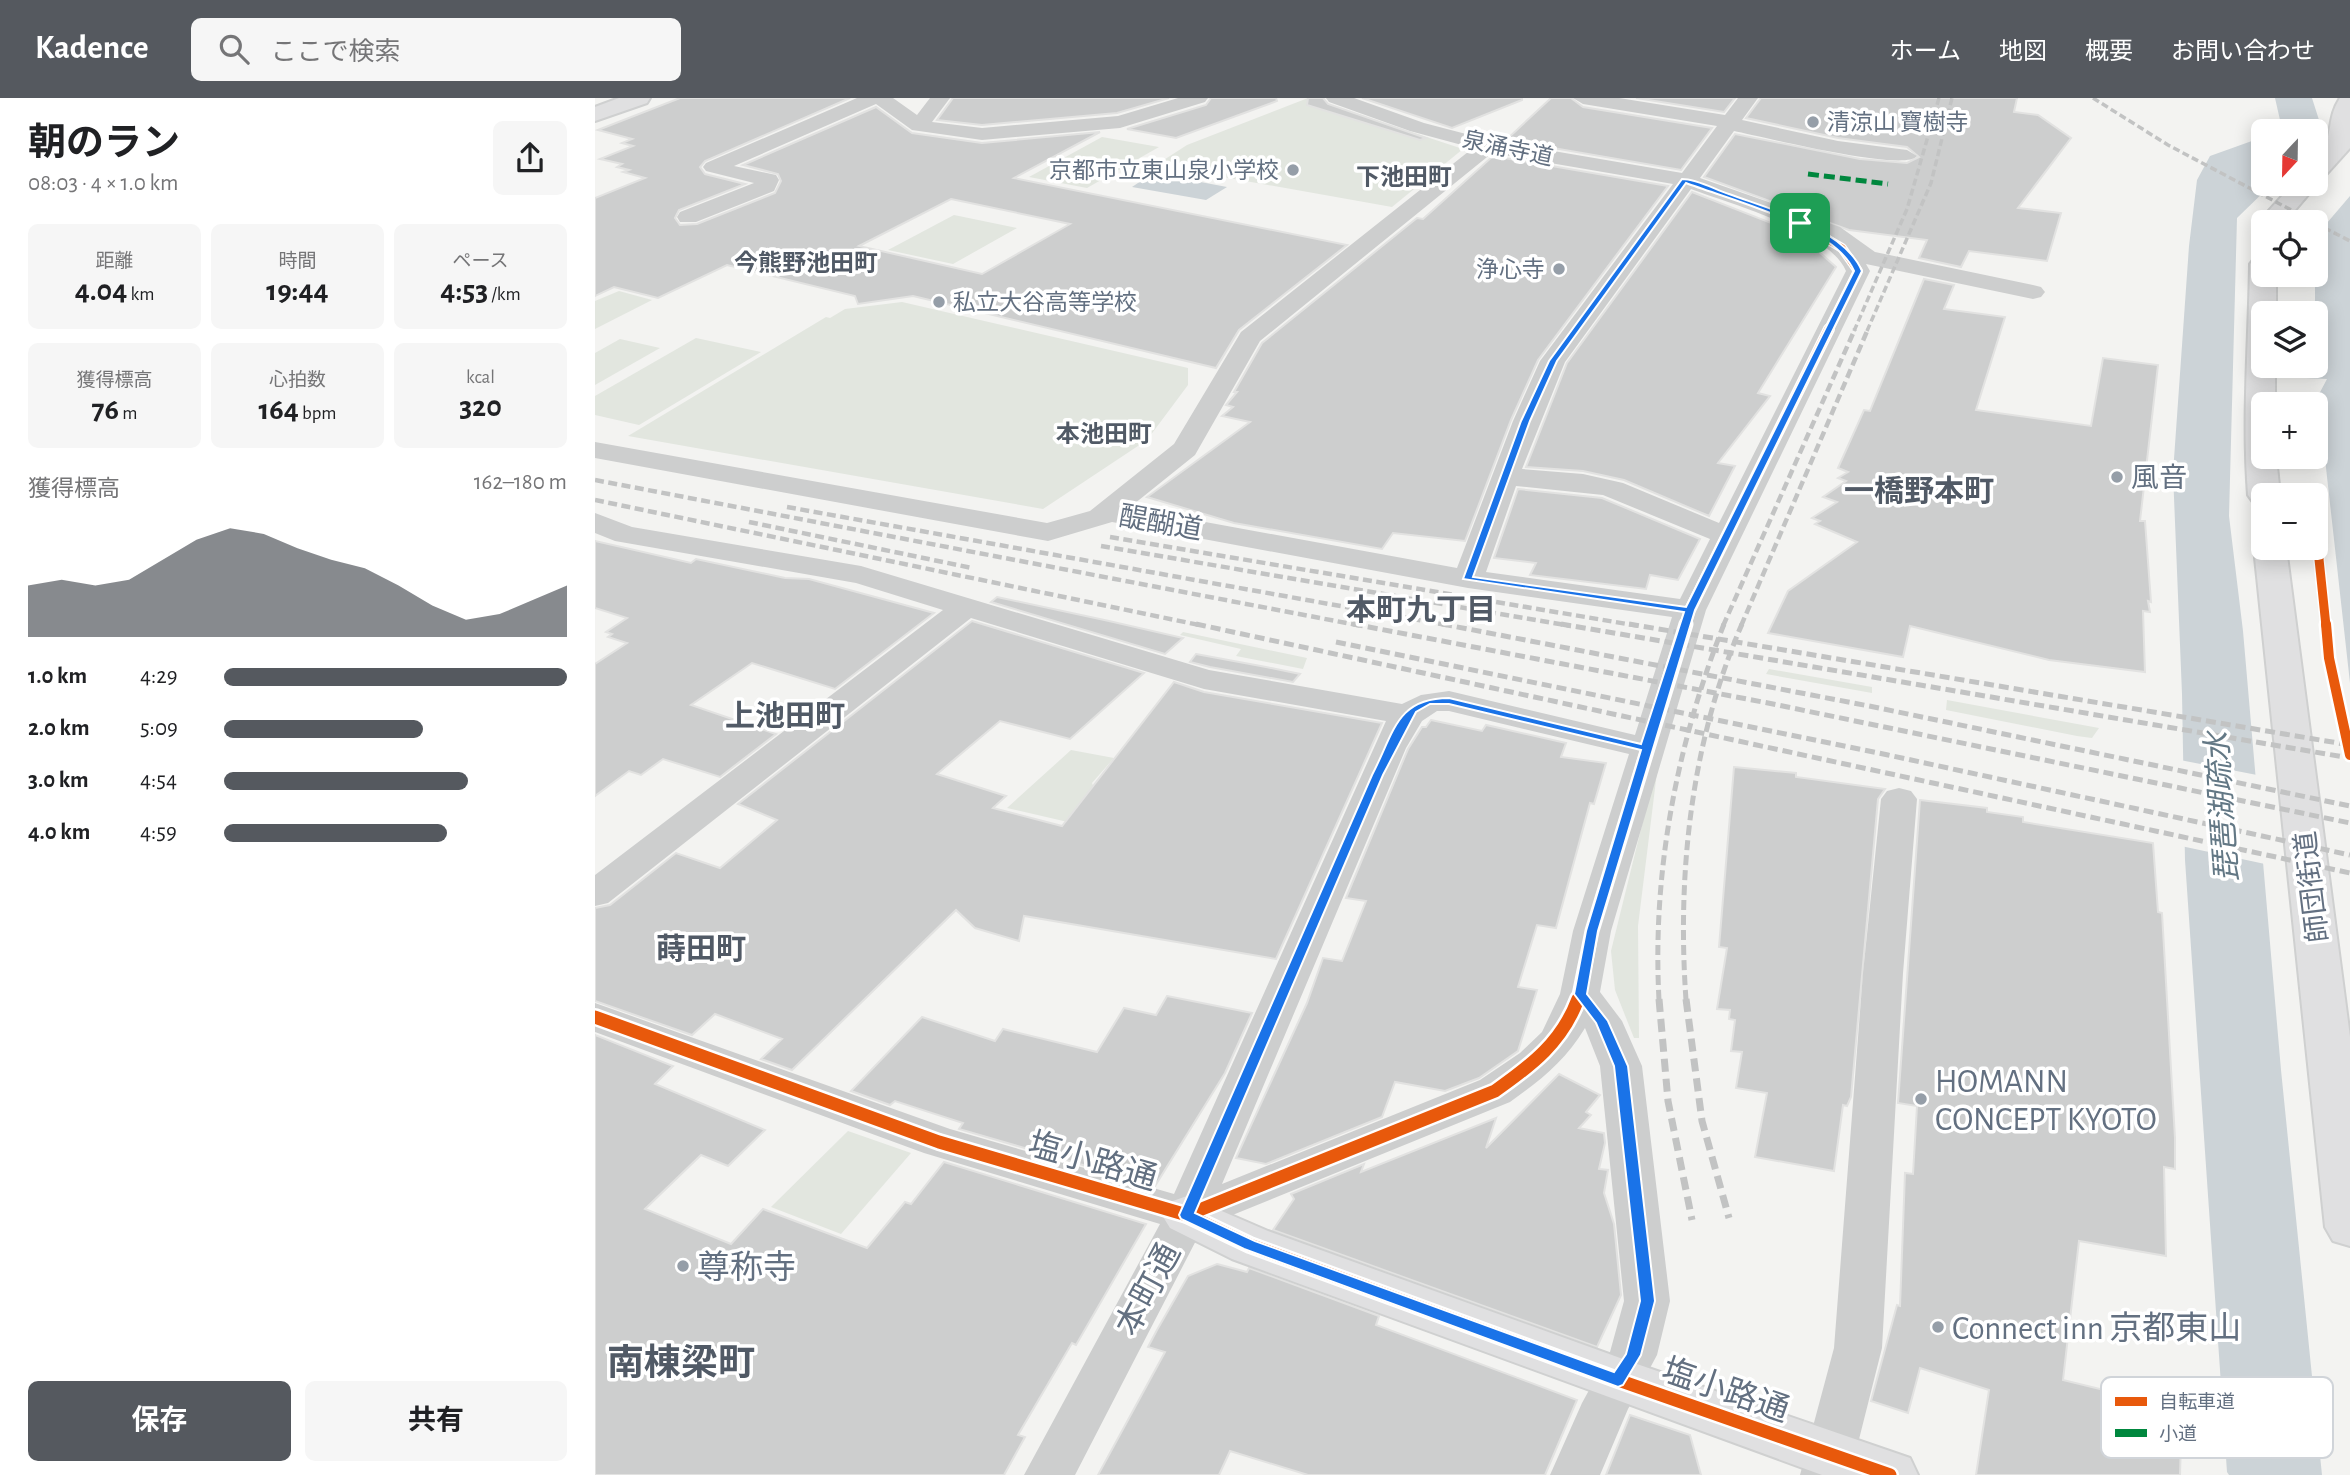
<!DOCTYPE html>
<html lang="ja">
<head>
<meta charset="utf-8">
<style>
  :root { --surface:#fff; --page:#f6f6f6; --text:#202124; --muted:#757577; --accent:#55595f }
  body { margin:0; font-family:"Alegreya Sans","Noto Sans JP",sans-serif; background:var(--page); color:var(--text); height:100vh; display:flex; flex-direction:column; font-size:26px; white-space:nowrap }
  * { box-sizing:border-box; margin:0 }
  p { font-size:23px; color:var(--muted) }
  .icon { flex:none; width:38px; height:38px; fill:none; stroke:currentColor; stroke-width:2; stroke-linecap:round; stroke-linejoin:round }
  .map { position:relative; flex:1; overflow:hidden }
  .drawer { display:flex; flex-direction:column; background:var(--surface); width:595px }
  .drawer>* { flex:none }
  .needle { width:46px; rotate:202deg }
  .fabs { position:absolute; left:1656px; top:21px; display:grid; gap:14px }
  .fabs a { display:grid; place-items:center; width:77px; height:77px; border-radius:10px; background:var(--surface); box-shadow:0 4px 18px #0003; font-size:35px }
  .pin { position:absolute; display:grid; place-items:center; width:60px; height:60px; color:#fff; margin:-30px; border-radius:14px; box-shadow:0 4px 10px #0006 }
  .round { display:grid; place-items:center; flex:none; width:74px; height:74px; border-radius:10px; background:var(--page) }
  .headline { display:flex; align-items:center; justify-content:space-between; height:119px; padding:0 28px }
  h1 { font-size:38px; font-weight:700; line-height:52px }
  .stats { display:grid; grid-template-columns:repeat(3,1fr); gap:10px; height:119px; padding:7px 28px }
  .stats div { display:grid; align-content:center; border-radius:10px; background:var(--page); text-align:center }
  .stats b { font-size:30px; font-weight:700 }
  .stats small { font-size:19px; font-weight:400 }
  .stats p { font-size:19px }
  .chart { height:196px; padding:14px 28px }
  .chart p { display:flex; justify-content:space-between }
  .chart svg { width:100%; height:126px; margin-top:7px; fill:var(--accent); opacity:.7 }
  .cta { display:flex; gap:14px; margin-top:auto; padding:14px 28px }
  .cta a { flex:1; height:80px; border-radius:10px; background:var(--accent); color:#fff; font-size:28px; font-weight:700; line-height:80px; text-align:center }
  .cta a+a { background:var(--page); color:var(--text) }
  ul { padding:0 28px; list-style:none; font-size:23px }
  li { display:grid; grid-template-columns:112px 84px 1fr; align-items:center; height:52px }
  li i { height:18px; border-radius:9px; background:var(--accent) }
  header { display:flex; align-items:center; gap:42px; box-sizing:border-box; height:98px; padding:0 35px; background:var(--accent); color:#fff }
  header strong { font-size:33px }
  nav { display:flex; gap:38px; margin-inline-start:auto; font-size:24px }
  .search { width:490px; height:63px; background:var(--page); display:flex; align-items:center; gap:18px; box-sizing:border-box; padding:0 24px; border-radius:10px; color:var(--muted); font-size:26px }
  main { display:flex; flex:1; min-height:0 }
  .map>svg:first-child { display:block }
  .green { fill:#e2e6df }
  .water { fill:#ccd3d7 }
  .pier { fill:#f3f3f1 }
  .building { fill:#cdcece; stroke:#e2e2e1; stroke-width:2; fill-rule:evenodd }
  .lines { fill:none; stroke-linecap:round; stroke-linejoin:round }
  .secondary-casing { stroke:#cfd0d0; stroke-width:4 }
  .street { fill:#cdcece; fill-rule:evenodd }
  .secondary { fill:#e0e0e1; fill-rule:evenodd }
  .rail-far3 { stroke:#c2c3c3; stroke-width:3.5; stroke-dasharray:7 3.5; stroke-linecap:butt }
  .rail-far2 { stroke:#c2c3c3; stroke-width:4.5; stroke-dasharray:9 4.5; stroke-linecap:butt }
  .rail-far1 { stroke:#c2c3c3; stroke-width:5; stroke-dasharray:10 5; stroke-linecap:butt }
  .rail { stroke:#c2c3c3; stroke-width:7; stroke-dasharray:13 7; stroke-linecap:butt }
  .quiet { stroke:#00873e; stroke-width:5; stroke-dasharray:11 5; stroke-linecap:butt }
  .cycleway-far3-casing { stroke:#fff; stroke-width:10 }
  .cycleway-far2-casing { stroke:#fff; stroke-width:12 }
  .cycleway-far1-casing { stroke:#fff; stroke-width:15 }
  .cycleway-casing { stroke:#fff; stroke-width:18 }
  .cycleway-far3 { stroke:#e8590c; stroke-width:7 }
  .cycleway-far2 { stroke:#e8590c; stroke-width:9 }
  .cycleway-far1 { stroke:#e8590c; stroke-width:10 }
  .cycleway { stroke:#e8590c; stroke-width:13 }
  .route { fill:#1a73e8; stroke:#fff; stroke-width:2; fill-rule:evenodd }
  .poi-dot { fill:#959ea8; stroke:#fff; stroke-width:2.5 }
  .labels { text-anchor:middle; stroke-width:7; stroke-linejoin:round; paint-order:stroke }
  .far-poi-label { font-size:23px; fill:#637081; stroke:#fff; text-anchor:start }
  .far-street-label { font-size:23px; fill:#637081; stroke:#fff }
  .far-neighbourhood-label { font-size:24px; font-weight:bold; fill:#515a66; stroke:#fff }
  .poi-label { font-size:28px; fill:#637081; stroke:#fff; text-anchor:start }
  .street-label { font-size:28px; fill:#637081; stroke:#fff }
  .neighbourhood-label { font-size:30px; font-weight:bold; fill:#515a66; stroke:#fff }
  .water-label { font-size:30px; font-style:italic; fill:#637885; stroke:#fff }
  .near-poi-label { font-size:33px; fill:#637081; stroke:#fff; text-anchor:start }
  .near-street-label { font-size:33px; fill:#637081; stroke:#fff }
  .near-neighbourhood-label { font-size:37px; font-weight:bold; fill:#515a66; stroke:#fff }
  .key { fill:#fff; stroke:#d0d4d9; stroke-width:2 }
  .key-label { font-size:19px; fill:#637081 }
</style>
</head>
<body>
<header>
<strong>Kadence</strong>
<div class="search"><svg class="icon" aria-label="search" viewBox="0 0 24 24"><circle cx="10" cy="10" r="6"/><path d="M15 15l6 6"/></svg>ここで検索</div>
<nav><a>ホーム</a><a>地図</a><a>概要</a><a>お問い合わせ</a></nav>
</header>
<main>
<section class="drawer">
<div class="headline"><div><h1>朝のラン</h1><p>08:03 · 4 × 1.0 km</p></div><a class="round"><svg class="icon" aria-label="share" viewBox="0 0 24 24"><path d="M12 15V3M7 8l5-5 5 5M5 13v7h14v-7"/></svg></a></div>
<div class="stats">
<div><p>距離</p><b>4.04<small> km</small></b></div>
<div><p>時間</p><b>19:44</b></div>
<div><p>ペース</p><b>4:53<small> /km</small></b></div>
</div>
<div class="stats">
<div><p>獲得標高</p><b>76<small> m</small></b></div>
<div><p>心拍数</p><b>164<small> bpm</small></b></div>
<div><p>kcal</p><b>320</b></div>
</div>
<div class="chart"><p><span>獲得標高</span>162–180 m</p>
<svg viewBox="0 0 160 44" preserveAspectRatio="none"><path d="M0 44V26L10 24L20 26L30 24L40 17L50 10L60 6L70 8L80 13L90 17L100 20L110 26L120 33L130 38L140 36L150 31L160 26V44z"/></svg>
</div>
<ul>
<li><b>1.0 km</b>4:29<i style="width:100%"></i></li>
<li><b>2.0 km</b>5:09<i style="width:58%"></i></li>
<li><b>3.0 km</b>4:54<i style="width:71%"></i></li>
<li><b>4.0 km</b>4:59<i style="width:65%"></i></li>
</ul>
<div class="cta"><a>保存</a><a>共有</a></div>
</section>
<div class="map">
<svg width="1755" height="1377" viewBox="0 0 1755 1377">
  <rect width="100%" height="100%" fill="#f3f3f1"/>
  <g class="green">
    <polygon points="713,0 868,51 797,109 561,67 592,47"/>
    <polygon points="507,39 564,49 492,90 434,79"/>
    <polygon points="359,117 422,130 358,166 293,152"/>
    <polygon points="24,193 57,202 0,231 0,203"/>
    <polygon points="307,204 593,270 593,287 552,342 448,411 33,338 231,219 235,220 250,211"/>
    <polygon points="101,240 166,254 44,327 0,317 0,298"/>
    <polygon points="25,241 65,250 0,287 0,255"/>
    <polygon points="588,534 712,560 708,571 641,558 646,551 585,537"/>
    <polygon points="1174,571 1277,589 1277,595 1171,576"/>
    <polygon points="1352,602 1504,630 1497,640 1482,638 1351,612"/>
    <polygon points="476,652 519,660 497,685 516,734 412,710"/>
    <polygon points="1064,658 1043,828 1044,940 1039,940 1020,892 1016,853"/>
    <polygon points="253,1033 316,1055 246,1136 176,1109"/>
  </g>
  <g class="water">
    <polygon points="1680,0 1717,0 1724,22 1720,40 1720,33 1678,33 1685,22"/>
    <polygon points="1668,39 1668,86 1677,86 1642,120 1634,418 1648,533 1686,972 1727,1377 1634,1377 1632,1374 1590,762 1587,596 1578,375 1594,148 1602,82 1615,58"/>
    <polygon points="558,75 632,89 611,102 537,89"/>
    <polygon points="1755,98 1755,585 1723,298 1732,281 1710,280 1707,269 1720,269 1720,139"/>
  </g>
  <polygon class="pier" points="1585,662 1662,677 1670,766 1586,748"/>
  <g class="building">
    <path d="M85,0H255L110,63L105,69L110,76L150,86L84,112L80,120L85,127L102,126L180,95L186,83L183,76L148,67L281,9L317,35L387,45L505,34L419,80L752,147L644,232L621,270L318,198L263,206L260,198L132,167L63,200L19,189L0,198V100L50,80L28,74L34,72L22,69L27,66L5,61L38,48L27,45L37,41L3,32ZM356,101L475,126L387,176L264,148Z"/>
    <polygon points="358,0 574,0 522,15 387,27 342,22"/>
    <polygon points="616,0 681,0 682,3 581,40 532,31 611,7"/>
    <polygon points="713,0 728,0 733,6 831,40 825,42 712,7"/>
    <polygon points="767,0 927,0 927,2 857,30"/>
    <polygon points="956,0 976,0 988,9 1117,30 1086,72 911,42"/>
    <polygon points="1041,0 1140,0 1129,14"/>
    <polygon points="1166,0 1422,0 1419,14 1443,17 1476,40 1423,110 1466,115 1452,163 1374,153 1366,169 1324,160 1332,142 1254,132 1109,79 1140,36 1265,61 1312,65 1324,59 1312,49 1243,40 1151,20"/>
    <polygon points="898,58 1073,88 943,262 916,322 870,443 798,435 787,451 639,425 552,399 655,324 627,318 638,309 631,307 642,294 639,294 667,245 822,120 828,121"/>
    <polygon points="1097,94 1204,136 1241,169 1163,295 1175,298 1123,365 1140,368 1114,418 1029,382 988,373 931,369 972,265"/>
    <polygon points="1329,181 1359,187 1349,211 1410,219 1381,312 1496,328 1508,260 1563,267 1545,423 1550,423 1556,504 1553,503 1555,514 1548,513 1550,574 1454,562 1315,528 1308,559 1173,535 1193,493 1262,444 1220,426 1225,423 1217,420 1242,404 1228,399 1251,383 1243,380 1253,374 1243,370 1269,312 1275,313"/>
    <polygon points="923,391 1007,400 1105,441 1083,482 1055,477 1051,491 935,477 941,465 899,460"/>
    <polygon points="0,443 96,465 101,461 190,480 214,481 339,515 240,591 157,565 96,607 181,636 125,679 68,661 46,677 34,673 0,698 0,566 32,545 13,539 17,536 11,534 32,520 0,510"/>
    <polygon points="402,499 514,523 588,540 570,556 396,504"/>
    <polygon points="377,523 549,575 475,641 405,623 342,676 411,698 398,710 467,728 579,584 609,594 787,625 681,861 429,818 424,843 380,830 361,812 197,972 166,961 187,941 120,916 97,937 0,903 0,810 15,807 81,755 125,770 182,722 143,706"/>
    <polygon points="601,556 671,569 705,576 698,584 615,569 595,564"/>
    <polygon points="836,622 887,633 891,627 971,645 966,659 1011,665 999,706 995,705 961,830 942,827 923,889 942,892 923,953 884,980 850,993 800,984 787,1019 671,1066 641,1060 712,905 728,860 747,863 771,803 751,800 813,651 827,629 831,629"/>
    <polygon points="1139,669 1201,675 1201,679 1290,691 1283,701 1256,999 1252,1008 1248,1007 1239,1073 1160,1059 1172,995 1141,990 1147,954 1136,953 1140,922 1134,921 1135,912 1122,911 1132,850 1124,849"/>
    <polygon points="1325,702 1392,710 1392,714 1428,719 1428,724 1558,745 1563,814 1567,815 1580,1040 1580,1071 1569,1069 1571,1158 1484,1143 1468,1282 1587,1311 1585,1377 1381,1377 1394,1292 1325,1270 1313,1315 1276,1303 1302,1207 1305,1208 1310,1075 1318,1076 1322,1008 1303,1005"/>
    <polygon points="572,898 657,915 630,975 560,1088 364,1031 368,1025 300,1003 295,1007 256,993 327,919 400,943 408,931 502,954 529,910 561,917"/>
    <polygon points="0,937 78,968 60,986 170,1032 133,1068 106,1057 50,1111 136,1146 168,1111 272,1150 310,1104 316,1106 349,1064 551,1126 481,1247 477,1245 423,1337 430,1339 409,1377 0,1377"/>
    <polygon points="964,976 1005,997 991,1014 996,1017 984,1030 1009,1035 1010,1045 1004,1071 1013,1072 1009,1095 1019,1126 1026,1197 1002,1249 678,1132 699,1101 696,1096 769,1066 766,1074 901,1020 891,1050"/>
    <polygon points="622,1166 652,1174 654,1170 784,1218 781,1227 982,1302 950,1377 713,1377 635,1353 624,1377 503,1377 570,1254 553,1249 562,1232 593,1178"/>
    <polygon points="1035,1317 1095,1337 1106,1377 1011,1377"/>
  </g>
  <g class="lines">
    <defs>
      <g id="secondary">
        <polygon points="24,0 55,0 52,5 0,23 0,9"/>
        <path d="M1745,0H1755V50L1728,80L1720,82V61C1741,38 1730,23 1745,0Z"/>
        <polygon points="1720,84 1722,86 1718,91 1690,124 1668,124 1668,128 1665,124 1668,119 1698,86"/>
        <path d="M1668,158V177H1681V215H1668V268H1680V306H1668V359H1681L1685,397H1668V406L1658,404L1653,397C1647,319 1654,242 1655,166L1659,161Z"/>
        <polygon points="1668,442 1668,450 1691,450 1755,939 1755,1148 1738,1143 1730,1129 1659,450"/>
        <polygon points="592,1098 673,1133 1039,1265 1315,1360 1323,1377 1227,1377 637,1161 575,1130 567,1117 575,1104"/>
      </g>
    </defs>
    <use href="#secondary" class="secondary-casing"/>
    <g class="street">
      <polygon points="262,0 298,0 322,17 335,0 355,0 337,24 387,30 523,18 583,0 613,0 610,4 525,30 387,42 317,32 281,6 139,68 181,77 184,82 179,93 101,124 85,124 82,119 85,114 159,85 111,73 108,69 111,65"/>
      <path d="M731,0H759L829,25L894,42L1087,75L1122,28L988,6L978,0H1024L1130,17L1143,0H1163L1147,22L1243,43L1312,52L1322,58C1310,75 1165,38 1139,33L1105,80L1245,129L1280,154L1438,187L1446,189L1450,194L1446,199L1438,201L1271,166L1275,173L1111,512L1016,833L1005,894L1027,923L1047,968L1075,1203L1062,1257L1033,1311L1005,1377H955L987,1305L1015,1254L1029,1203L1005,968L990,930C970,963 946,982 915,1004L608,1129L480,1377H429L565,1126L329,1055L0,934V905L355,1031L579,1096L791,623L609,591L376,520L13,805L0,808V777L348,512L261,485L20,443L0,435V415L37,429L266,468L614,572L807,606L826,597L854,593L1040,637L1077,519L873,490L517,424L453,443L0,360V344L452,425L495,413L579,346L646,234L878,50L815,33L734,4ZM897,55L1078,86L945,263L918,323L862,470L534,410L600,357L665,243ZM1096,91C1136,106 1234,133 1251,173L1124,425L1028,385L988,376L927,371L970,264ZM921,388L1008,397L1115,441L1085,501L891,474ZM842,613H854L1034,656L978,833L965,896L947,934L925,955L885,982L627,1086L811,650L827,623Z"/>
      <polygon points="1304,690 1316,693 1322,701 1308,875 1287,1250 1255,1377 1205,1377 1239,1250 1268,875 1286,701 1292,693"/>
    </g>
    <use href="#secondary" class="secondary"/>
    <g class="rail-far3">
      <polyline points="1498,0 1573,47 1719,124"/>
      <polyline points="1720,125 1755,143"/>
      <polyline points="1259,233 1312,111 1344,0"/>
      <polyline points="1272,233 1336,85 1357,0"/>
    </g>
    <g class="rail-far2">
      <polyline points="0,382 767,528"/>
      <polyline points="0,402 609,528"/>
      <polyline points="192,409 857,528"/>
      <polyline points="154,424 377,470"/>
      <polyline points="515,439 1044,528"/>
      <polyline points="506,448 976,528"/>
      <polyline points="1128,528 1260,231"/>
      <polyline points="1146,528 1273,231"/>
    </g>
    <g class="rail-far1">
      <polyline points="601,526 1755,775"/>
      <polyline points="758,526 1173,605 1755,725"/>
      <polyline points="847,526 1279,609 1755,708"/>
      <polyline points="966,526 1755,660"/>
      <polyline points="1034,526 1755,647"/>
      <polyline points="741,544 1293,657 1755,757"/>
      <path d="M1064,902C1057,773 1082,646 1129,526"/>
      <path d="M1091,902C1082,775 1096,644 1147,526"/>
    </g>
    <g class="rail">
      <polyline points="1064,901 1073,1003 1097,1122"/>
      <polyline points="1091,901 1107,1023 1134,1120"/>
    </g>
    <polyline class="quiet" points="1213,76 1293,86"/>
    <defs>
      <polyline id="cycleway-far3" points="1204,125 1247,150 1263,173 1233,233"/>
      <g id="cycleway-far2">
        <polyline points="1720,423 1731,528"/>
        <polyline points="1090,528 1095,512 1234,231"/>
      </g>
      <g id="cycleway-far1">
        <polyline points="1731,526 1734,560 1755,657"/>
        <polyline points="983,902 997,833 1091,526"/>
      </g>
      <g id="cycleway">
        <polyline points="0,919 344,1044 592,1117 655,1147 1023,1282 1295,1377"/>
        <path d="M592,1117L900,993C937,967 967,944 983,901"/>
      </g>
    </defs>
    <use href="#cycleway-far3" class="cycleway-far3-casing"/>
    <use href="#cycleway-far2" class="cycleway-far2-casing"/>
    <use href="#cycleway-far1" class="cycleway-far1-casing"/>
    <use href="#cycleway" class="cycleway-casing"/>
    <use href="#cycleway-far3" class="cycleway-far3"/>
    <use href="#cycleway-far2" class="cycleway-far2"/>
    <use href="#cycleway-far1" class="cycleway-far1"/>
    <use href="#cycleway" class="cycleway"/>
  </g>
  <path class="route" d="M1087,81C1102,81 1119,91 1134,96C1174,111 1249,130 1267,173L1100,512L1003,833L992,896L1013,923L1033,968L1060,1203L1046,1257L1028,1287L1023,1289L649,1151L586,1121L584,1117L777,677C799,635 801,600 854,600L1046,646L1089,514L868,481L926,323L954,263ZM1091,85C1135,102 1240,128 1259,173L1091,509L878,479L935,323L962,263ZM835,606H854L1046,652L991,833L979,896L1001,925L1019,968L1045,1203L1031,1256L1019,1274L660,1143L600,1115L788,677L821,614Z"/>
  <g class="poi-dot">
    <circle cx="1218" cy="24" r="7"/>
    <circle cx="698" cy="72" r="7"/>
    <circle cx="964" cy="171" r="7"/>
    <circle cx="344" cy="204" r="7"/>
    <circle cx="1522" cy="379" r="7"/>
    <circle cx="1326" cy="1001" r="7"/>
    <circle cx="88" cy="1168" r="7"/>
    <circle cx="1343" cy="1229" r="7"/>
  </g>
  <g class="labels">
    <g class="far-poi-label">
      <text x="1232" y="32">清涼山 寶樹寺</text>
      <text x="684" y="80" text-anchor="end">京都市立東山泉小学校</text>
      <text x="950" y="179" text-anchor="end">浄心寺</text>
      <text x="358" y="212">私立大谷高等学校</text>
    </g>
    <g class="far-street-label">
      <text transform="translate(913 50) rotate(12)" y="8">泉涌寺道</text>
    </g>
    <g class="far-neighbourhood-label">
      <text x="809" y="87">下池田町</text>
      <text x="211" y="173">今熊野池田町</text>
      <text x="509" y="344">本池田町</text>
    </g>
    <g class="poi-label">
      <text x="1536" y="389">風音</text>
    </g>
    <g class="street-label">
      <text transform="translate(566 424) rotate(10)" y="10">醍醐道</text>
      <text transform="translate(1716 789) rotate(-97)" y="10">師団街道</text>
    </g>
    <g class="neighbourhood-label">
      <text x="1324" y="403">一橋野本町</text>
      <text x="826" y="522">本町九丁目</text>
      <text x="190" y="628">上池田町</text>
      <text x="106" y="861">蒔田町</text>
    </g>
    <g class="water-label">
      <text transform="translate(1627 709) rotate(-94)" y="10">琵琶湖疏水</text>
    </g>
    <g class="near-poi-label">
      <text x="1340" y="994">HOMANN<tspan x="1340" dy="38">CONCEPT KYOTO</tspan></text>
      <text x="102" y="1180">尊称寺</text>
      <text x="1357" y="1241">Connect inn 京都東山</text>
    </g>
    <g class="near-street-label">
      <text transform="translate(498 1062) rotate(16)" y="12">塩小路通</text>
      <text transform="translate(552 1191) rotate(-62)" y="12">本町通</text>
      <text transform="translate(1131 1291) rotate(19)" y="12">塩小路通</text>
    </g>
    <g class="near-neighbourhood-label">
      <text x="86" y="1277">南棟梁町</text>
    </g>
  </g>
  <rect x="1506" y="1279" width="232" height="81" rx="10" class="key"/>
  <rect x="1520" y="1299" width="32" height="9" fill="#e8590c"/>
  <rect x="1520" y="1331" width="32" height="8" fill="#00873e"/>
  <g class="key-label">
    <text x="1564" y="1310">自転車道</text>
    <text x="1564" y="1342">小道</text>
  </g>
</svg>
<div class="fabs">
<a><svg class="needle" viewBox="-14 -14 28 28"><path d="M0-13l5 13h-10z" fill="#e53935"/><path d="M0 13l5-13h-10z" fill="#757577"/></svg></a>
<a><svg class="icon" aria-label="locate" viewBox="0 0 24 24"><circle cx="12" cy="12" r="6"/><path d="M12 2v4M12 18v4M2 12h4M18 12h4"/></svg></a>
<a><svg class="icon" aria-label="layers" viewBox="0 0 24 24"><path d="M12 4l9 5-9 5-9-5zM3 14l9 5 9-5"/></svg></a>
<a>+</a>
<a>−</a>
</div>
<div class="pin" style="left:1205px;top:125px;background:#1e9e55"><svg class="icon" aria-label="arrive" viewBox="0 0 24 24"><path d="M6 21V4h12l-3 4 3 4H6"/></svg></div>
</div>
</main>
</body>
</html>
